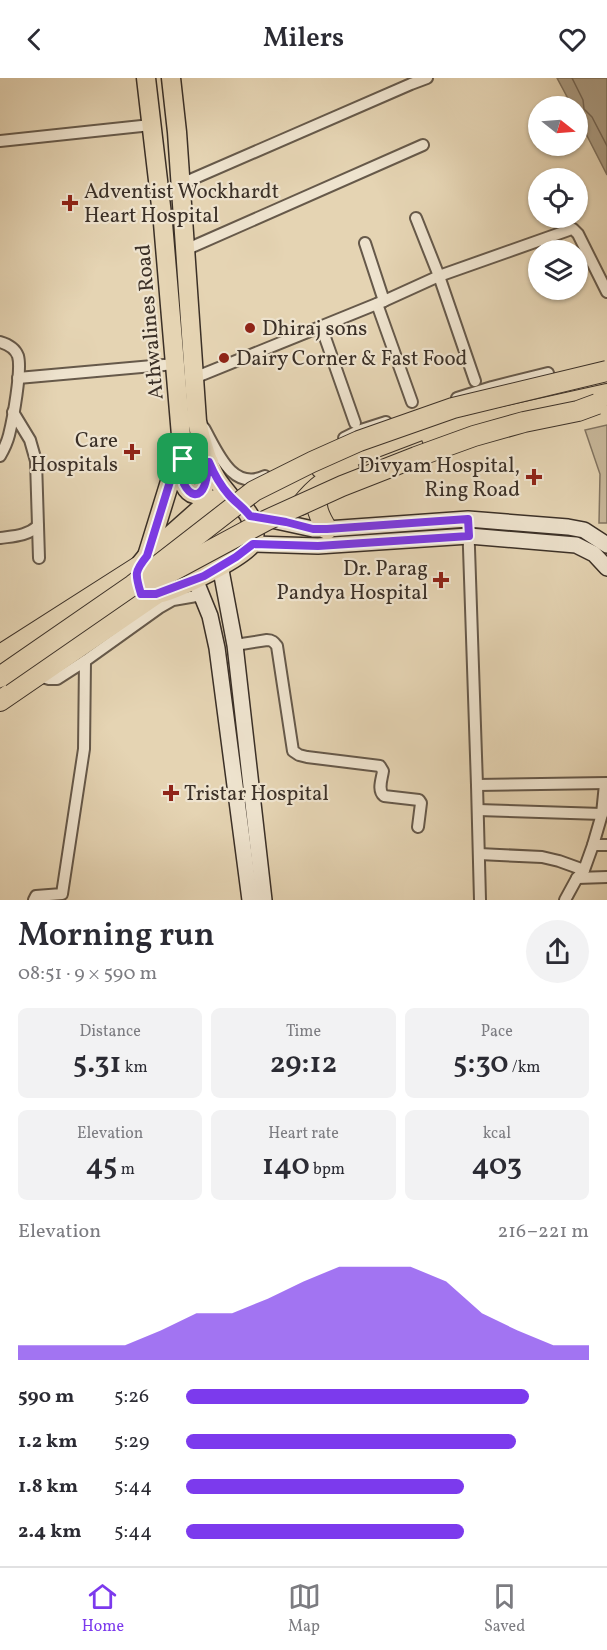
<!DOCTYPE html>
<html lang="en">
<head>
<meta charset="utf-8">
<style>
  :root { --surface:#fff; --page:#f2f2f3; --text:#2b2b33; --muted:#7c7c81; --line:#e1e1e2; --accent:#7c3aed }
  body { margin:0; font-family:Vollkorn,serif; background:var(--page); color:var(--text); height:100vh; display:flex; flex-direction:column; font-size:22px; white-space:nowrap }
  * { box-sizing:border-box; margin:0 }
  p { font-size:20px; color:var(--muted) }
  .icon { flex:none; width:33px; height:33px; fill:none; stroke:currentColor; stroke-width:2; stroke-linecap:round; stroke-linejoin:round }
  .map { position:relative; height:822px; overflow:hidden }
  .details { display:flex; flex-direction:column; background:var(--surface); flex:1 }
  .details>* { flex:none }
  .needle { width:39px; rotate:107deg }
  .controls { position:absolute; left:528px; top:18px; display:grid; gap:12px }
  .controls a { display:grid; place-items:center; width:60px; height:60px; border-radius:50%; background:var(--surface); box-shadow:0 2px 4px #0004; font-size:30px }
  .pin { position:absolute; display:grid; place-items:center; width:51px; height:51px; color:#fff; margin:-26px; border-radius:12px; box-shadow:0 3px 9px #0006 }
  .round { display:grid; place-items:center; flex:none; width:63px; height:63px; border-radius:32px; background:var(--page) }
  .headline { display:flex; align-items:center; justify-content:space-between; height:102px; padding:0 18px }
  h1 { font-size:33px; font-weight:600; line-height:45px }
  .stats { display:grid; grid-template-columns:repeat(3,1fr); gap:9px; height:102px; padding:6px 18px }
  .stats div { display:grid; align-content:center; border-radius:9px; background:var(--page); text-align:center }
  .stats b { font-size:30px; font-weight:600 }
  .stats small { font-size:16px; font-weight:400 }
  .stats p { font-size:16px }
  .chart { height:168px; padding:12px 18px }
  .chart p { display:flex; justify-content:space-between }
  .chart svg { width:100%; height:108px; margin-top:6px; fill:var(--accent); opacity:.7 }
  ul { padding:0 18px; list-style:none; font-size:20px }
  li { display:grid; grid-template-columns:96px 72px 1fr; align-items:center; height:45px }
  li i { height:15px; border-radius:8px; background:var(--accent) }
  header { display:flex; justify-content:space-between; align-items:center; height:78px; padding:0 18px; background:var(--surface); font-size:27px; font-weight:600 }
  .dock { display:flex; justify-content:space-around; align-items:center; height:84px; border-top:2px solid var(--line); background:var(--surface); font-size:16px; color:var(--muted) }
  .dock a { display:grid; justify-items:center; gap:3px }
  .dock .selected { color:var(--accent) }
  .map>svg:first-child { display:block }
  .green { fill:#c8b89b; stroke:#827461; stroke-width:1.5 }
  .water { fill:#ab9c83; stroke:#7e715e; stroke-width:1.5 }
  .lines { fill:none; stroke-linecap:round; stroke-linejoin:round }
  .shore { stroke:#736655; stroke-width:1.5 }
  .street-casing { stroke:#66594a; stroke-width:14 }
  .secondary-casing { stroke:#3b3027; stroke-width:18 }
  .primary-casing { stroke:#3b3027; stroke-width:21 }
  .highway-casing { stroke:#3b3027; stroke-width:22 }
  .street { stroke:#eee3ce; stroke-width:10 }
  .secondary { stroke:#eee3ce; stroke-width:15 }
  .primary { stroke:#e5d4b3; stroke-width:18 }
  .highway { stroke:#e5d4b3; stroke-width:20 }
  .highway-bridge-casing { stroke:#3b3027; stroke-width:22; stroke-linecap:butt }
  .highway-bridge { stroke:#e5d4b3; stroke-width:20 }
  .route-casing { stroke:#fff; stroke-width:12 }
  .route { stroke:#7c3aed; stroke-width:8 }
  .poi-dot { fill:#8f2418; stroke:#eee3ce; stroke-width:2 }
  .labels { text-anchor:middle; stroke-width:4.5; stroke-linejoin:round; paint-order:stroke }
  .poi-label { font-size:21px; fill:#3b3027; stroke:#eee3ce; text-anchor:start }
  .street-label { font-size:21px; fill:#3b3027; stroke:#eee3ce }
</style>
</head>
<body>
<header><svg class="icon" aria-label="back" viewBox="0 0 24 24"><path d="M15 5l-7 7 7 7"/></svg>Milers<svg class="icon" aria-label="heart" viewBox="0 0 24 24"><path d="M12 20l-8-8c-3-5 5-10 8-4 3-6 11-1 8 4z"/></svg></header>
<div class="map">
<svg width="607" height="822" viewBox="0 0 607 822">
  <rect width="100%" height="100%" fill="#e5d4b3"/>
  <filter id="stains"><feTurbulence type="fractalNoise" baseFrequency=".00333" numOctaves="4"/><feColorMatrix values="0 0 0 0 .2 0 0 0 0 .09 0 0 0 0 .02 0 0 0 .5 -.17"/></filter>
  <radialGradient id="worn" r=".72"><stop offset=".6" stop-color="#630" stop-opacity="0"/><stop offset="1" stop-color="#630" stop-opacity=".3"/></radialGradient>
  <polygon class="green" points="607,347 607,445 599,445 600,396 585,352"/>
  <polygon class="water" points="557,0 607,0 607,97 578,40 578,28 572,28"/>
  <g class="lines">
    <polyline class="shore" points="572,0 583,22 584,31 592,39 607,68"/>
    <defs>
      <g id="street">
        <polyline points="0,63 151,47"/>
        <polyline points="181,106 411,6 427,0"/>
        <polyline points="416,140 439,198 475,303"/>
        <polyline points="365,165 384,223"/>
        <polyline points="185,172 423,67"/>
        <polyline points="377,226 412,324"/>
        <polyline points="321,248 355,345"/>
        <path d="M0,264C7,266 15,270 18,278C22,292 13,341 9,357C7,365 4,371 0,378"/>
        <polyline points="18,300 175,286"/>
        <polyline points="194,300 384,223 439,198 569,152 573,151 578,156 607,214"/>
        <polyline points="457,320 492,309 548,295"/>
        <polyline points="13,334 30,362 36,383 39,480"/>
        <path d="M204,350C217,373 232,414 265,398"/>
        <polyline points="344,360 358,353 386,344"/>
        <polyline points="468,441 477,707 480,822"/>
        <path d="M0,460C14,458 27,458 38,448"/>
        <path d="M235,567L267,562C272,562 274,564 277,568L293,673L299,677L307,679L380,688L383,693C382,701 377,712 384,718L419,722L421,725L418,749"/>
        <polyline points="85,583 159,530 173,522 202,517"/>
        <polyline points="477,707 607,705"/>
        <polyline points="478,732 602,736"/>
        <polyline points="593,767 607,767"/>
        <polyline points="479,776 542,779 559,783 584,792"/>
        <polyline points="577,800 607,799"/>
        <polyline points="34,822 36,818 62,816 84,671 85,583 57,601 49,601 36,597"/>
        <polyline points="565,822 577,800 584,792 593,767 602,736 605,706"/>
      </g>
      <g id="secondary">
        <polyline points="267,441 313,451 327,451 468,441 568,449 584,452 607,467"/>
        <polyline points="253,466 318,468 469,458 576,467 594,476 607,490"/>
        <polyline points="220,487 235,567 264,822"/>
        <polyline points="195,501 210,538 217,570 250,822"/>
      </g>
      <g id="primary">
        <polyline points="146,0 163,145 183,381 172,397 147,478"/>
        <path d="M171,0L177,54L197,343C201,362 206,383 216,400C220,407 226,413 231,420"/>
        <path d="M183,381C183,389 182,398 184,406C186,410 189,415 194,416C207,418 207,392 209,384"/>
        <path d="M223,419C234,420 243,427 249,437C252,444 257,456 253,464C247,478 172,515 155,516C151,517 145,516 141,516L135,498L138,489L147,478L209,423Z"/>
      </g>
      <g id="highway">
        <polyline points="432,360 476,345 607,316"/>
        <polyline points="321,390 421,352 455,338"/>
        <path d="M324,407C312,424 317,435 327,451"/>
        <path d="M301,427C317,407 326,402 349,391"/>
        <polyline points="0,577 138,489"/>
        <polyline points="0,623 156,516"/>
      </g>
    </defs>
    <use href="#street" class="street-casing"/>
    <use href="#secondary" class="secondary-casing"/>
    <use href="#primary" class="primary-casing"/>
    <use href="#highway" class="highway-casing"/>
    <use href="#street" class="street"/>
    <use href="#secondary" class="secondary"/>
    <use href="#primary" class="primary"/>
    <use href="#highway" class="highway"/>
    <defs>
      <g id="highway-bridge">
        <polyline points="150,505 267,442 342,408 416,379 474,358 524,344 578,333 597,326"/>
        <polyline points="0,599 133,507 254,413 312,384 359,363 453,330 607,293"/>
      </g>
    </defs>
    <use href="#highway-bridge" class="highway-bridge-casing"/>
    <use href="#highway-bridge" class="highway-bridge"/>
  </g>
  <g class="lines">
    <defs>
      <path id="route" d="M183,381C184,389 182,398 184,406C186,410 189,415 194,416C207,418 207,392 209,384C214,396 220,407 229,417C236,425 243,429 250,438L286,444L313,451H327L468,441L469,458L318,468L253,466L236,479L204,498L156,516H141C135,496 134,494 147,478L172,397Z"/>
    </defs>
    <use href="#route" class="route-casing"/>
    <use href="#route" class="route"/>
  </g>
  <g class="poi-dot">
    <path d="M67 116h6v6h6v6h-6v6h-6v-6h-6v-6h6z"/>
    <circle cx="250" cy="250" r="6"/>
    <circle cx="224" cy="280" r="6"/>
    <path d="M129 365h6v6h6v6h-6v6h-6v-6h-6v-6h6z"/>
    <path d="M531 390h6v6h6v6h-6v6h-6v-6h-6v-6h6z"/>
    <path d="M438 493h6v6h6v6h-6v6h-6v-6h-6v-6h6z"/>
    <path d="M168 706h6v6h6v6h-6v6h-6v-6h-6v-6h6z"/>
  </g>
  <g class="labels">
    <g class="poi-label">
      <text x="84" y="120">Adventist Wockhardt<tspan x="84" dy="24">Heart Hospital</tspan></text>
      <text x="262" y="257">Dhiraj sons</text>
      <text x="236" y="287">Dairy Corner &amp; Fast Food</text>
      <text x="118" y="369" text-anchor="end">Care<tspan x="118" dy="24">Hospitals</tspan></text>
      <text x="520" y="394" text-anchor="end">Divyam Hospital,<tspan x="520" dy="24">Ring Road</tspan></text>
      <text x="428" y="497" text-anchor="end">Dr. Parag<tspan x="428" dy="24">Pandya Hospital</tspan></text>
      <text x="184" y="722">Tristar Hospital</text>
    </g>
    <g class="street-label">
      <text transform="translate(149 244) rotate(-95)" y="7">Athwalines Road</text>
    </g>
  </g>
  <rect width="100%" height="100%" filter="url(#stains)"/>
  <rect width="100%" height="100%" fill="url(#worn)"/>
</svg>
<div class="controls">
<a><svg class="needle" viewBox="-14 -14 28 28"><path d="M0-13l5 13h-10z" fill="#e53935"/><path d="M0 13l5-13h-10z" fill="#7c7c81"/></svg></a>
<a><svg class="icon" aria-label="locate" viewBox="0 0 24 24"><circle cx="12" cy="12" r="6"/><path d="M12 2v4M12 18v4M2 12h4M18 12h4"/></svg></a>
<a><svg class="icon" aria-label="layers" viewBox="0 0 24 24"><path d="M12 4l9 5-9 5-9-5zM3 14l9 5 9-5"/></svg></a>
</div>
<div class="pin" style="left:183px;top:381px;background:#1e9e55"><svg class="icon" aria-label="arrive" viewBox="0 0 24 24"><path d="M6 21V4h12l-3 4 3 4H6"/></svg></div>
</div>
<section class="details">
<div class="headline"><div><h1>Morning run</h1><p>08:51 · 9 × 590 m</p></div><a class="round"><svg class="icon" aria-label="share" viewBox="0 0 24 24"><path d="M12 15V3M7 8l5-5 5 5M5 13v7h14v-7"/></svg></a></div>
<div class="stats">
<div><p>Distance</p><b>5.31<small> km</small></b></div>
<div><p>Time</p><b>29:12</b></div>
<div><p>Pace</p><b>5:30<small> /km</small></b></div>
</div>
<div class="stats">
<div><p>Elevation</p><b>45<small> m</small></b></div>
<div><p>Heart rate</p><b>140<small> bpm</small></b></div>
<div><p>kcal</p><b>403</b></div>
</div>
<div class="chart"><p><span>Elevation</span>216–221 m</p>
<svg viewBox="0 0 160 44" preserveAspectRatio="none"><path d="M0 44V38L10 38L20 38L30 38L40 32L50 25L60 25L70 19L80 12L90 6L100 6L110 6L120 12L130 25L140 32L150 38L160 38V44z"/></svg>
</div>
<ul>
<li><b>590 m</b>5:26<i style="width:85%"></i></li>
<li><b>1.2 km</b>5:29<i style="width:82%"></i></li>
<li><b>1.8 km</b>5:44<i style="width:69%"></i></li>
<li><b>2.4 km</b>5:44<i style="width:69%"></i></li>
</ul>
</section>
<nav class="dock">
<a class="selected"><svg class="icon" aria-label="home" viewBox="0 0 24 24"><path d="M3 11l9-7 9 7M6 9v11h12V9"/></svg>Home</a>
<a><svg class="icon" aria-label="map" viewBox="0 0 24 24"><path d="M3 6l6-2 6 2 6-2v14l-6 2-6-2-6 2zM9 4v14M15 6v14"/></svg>Map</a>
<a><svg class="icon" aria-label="saved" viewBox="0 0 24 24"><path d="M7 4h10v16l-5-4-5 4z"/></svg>Saved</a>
</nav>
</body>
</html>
